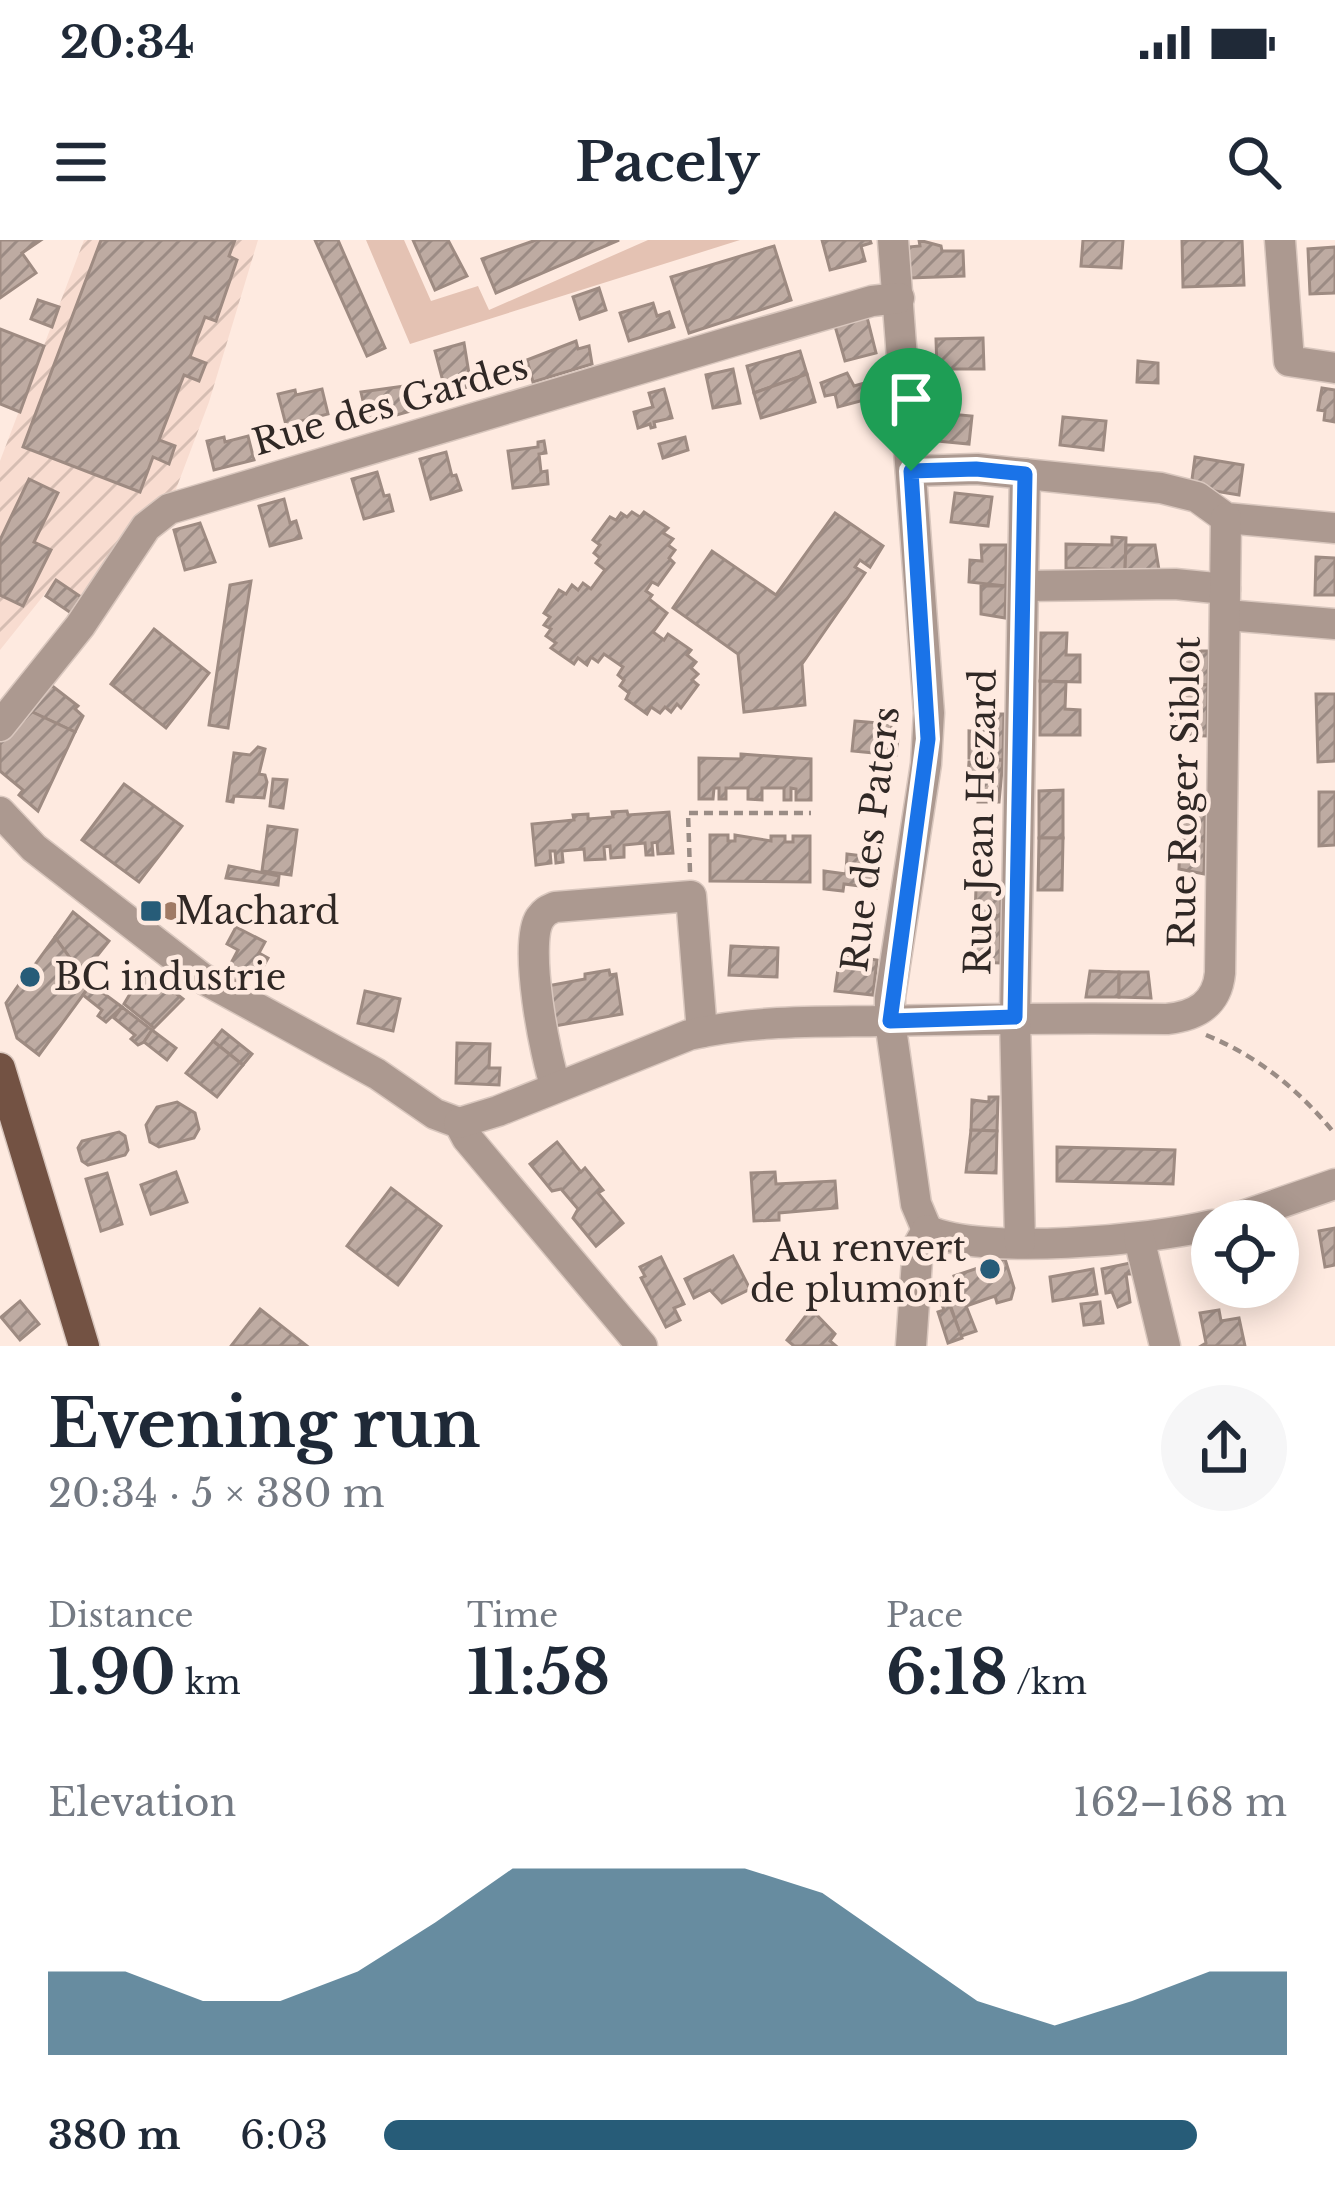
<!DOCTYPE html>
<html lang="en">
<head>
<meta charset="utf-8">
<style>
  :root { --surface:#fff; --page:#f6f6f7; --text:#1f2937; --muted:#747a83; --accent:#275c78 }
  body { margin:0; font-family:"Libre Baskerville",serif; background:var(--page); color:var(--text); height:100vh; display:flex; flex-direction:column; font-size:45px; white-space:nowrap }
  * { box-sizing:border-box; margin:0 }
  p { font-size:39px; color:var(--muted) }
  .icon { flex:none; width:66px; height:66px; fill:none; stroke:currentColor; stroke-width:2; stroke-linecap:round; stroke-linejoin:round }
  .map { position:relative; height:1106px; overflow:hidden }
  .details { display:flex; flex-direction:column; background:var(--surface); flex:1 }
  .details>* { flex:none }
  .controls { position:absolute; left:1191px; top:960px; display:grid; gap:24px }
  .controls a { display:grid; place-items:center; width:108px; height:108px; border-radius:50%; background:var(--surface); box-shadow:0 6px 30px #0003; font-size:60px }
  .pin { position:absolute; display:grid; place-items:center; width:102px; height:102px; color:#fff; margin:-123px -51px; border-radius:50% 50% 50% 0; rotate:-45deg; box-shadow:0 0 12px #0007 }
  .pin .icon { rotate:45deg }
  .round { display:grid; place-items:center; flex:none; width:126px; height:126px; border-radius:63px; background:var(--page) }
  .overview { display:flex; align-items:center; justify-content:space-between; height:204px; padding:0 48px }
  h1 { font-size:66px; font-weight:700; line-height:90px }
  .stats { display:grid; grid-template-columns:repeat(3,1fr); gap:18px; height:204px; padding:12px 48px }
  .stats div { display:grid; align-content:center }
  .stats b { font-size:60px; font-weight:700 }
  .stats small { font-size:33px; font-weight:400 }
  .stats p { font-size:33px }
  .chart { height:336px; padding:24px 48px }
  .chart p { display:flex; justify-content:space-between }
  .chart svg { width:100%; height:216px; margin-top:12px; fill:var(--accent); opacity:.7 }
  ul { padding:0 48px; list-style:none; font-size:39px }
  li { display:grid; grid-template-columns:192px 144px 1fr; align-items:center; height:90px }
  li i { height:30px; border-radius:15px; background:var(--accent) }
  .status { display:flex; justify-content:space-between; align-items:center; height:84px; padding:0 60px; background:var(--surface); direction:ltr }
  .status svg { height:33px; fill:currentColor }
  header { display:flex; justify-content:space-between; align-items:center; height:156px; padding:0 48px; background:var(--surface); font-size:54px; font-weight:700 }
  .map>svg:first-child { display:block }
  .industrial { fill:url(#industrial-furrows) }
  .green { fill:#e4c2b3 }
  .building { fill:url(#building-hatch); stroke:#9e8b82; stroke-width:3 }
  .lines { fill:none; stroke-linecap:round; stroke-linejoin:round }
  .minor-casing { stroke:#d9c7be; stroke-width:33 }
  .major-casing { stroke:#d9c7be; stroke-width:33 }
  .path { stroke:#9a8c85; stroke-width:4.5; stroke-dasharray:9 6; stroke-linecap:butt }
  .minor { stroke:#ac9990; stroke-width:30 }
  .major { stroke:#735243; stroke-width:30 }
  .tree { fill:#a07a65 }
  .route-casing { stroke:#fff; stroke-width:24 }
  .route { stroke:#1a73e8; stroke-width:15 }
  .poi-dot { fill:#275c78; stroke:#feeae0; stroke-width:4.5 }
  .labels { text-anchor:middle; stroke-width:9; stroke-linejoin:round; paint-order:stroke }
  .street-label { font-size:36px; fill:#302825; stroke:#feeae0 }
  .poi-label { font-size:36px; fill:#302825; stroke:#feeae0; text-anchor:start }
</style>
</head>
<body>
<div class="status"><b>20:34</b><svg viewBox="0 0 49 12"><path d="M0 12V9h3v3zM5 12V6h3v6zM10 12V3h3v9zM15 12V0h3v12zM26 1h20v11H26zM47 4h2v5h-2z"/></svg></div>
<header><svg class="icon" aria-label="menu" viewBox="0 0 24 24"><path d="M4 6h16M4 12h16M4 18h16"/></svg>Pacely<svg class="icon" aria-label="search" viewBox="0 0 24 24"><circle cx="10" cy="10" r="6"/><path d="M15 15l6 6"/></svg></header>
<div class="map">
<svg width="1335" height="1106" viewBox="0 0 1335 1106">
  <defs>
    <pattern id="industrial-furrows" width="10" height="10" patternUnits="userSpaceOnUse" patternTransform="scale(3)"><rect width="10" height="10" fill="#f8dcd0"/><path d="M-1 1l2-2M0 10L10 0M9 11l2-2" fill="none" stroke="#d5bdb2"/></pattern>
    <pattern id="building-hatch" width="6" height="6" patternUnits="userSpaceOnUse" patternTransform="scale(3)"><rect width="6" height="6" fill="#beaba2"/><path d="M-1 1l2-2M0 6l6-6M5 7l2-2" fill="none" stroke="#9b8b84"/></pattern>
  </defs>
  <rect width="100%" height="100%" fill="#feeae0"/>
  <polygon class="industrial" points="84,0 258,0 209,162 173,257 84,360 56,340 0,410 0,221"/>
  <polygon class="green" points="366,0 404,0 431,61 478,46 489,70 648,0 740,0 410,104"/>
  <g class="building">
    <polygon points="0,0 41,0 22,13 36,33 0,58"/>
    <polygon points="101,0 235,0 229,16 237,20 216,81 205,77 190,117 206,123 199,141 184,135 159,200 175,206 169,224 153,217 140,252 23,207"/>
    <polygon points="315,0 338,0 385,108 367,116"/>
    <polygon points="413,0 448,0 467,36 435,50"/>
    <polygon points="536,0 619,0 496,53 482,19"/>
    <polygon points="822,0 870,0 871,3 861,6 865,21 830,30"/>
    <polygon points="919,0 941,6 942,11 963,11 964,36 910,38 908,7 920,6"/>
    <polygon points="1083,0 1123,0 1121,28 1081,26"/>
    <polygon points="1182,0 1242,0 1244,45 1183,47"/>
    <polygon points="774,6 791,60 689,93 671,37"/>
    <polygon points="1335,7 1335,53 1310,54 1308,9"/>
    <polygon points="599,48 606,70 580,79 573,57"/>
    <polygon points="38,60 59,67 52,87 31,79"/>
    <polygon points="653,63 657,76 669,72 674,87 629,101 620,73"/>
    <polygon points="867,77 876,113 845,121 835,86"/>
    <polygon points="0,89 44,106 20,172 0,164"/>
    <polygon points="983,98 984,129 937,129 936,99"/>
    <polygon points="576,101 578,109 589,106 592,124 533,142 527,120"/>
    <polygon points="464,103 471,146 446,153 435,111"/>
    <polygon points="800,111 807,134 754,153 747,126"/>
    <polygon points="1138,121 1158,123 1158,143 1137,142"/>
    <polygon points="733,129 740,163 713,168 706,135"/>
    <polygon points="847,133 854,146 882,138 887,154 838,167 835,154 825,156 821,143"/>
    <polygon points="807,134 815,162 761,178 754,153"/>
    <polygon points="405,146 411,171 368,183 361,152"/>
    <polygon points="1322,148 1335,150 1335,182 1324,180 1325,171 1318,170"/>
    <polygon points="322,149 328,174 286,185 278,154 295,150 296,155"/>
    <polygon points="664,149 672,178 654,182 655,187 651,188 650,184 638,188 634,172 653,167 649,153"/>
    <polygon points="939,173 972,176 969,204 936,201"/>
    <polygon points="1063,177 1106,181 1103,210 1060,205"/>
    <polygon points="248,196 254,220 214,230 207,201 224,197 225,202"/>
    <polygon points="685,197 688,210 663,218 659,204"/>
    <polygon points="544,201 546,213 539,214 541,232 547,231 548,244 513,248 508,211 538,207 538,202"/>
    <polygon points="446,212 452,236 456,235 461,250 431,259 420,219"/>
    <polygon points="1195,217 1243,225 1239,255 1191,247"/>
    <polygon points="377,232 384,256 389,255 393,271 364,279 352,239"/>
    <polygon points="29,239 58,253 34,302 51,310 23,366 0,355 0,300"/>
    <polygon points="955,253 992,257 988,286 951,282"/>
    <polygon points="284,259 290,283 296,281 301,298 270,306 259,266"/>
    <polygon points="632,272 640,277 644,272 668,288 663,293 673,299 668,305 675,310 669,318 674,323 658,345 652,342 646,351 652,355 649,359 667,373 653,392 664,400 668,394 691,410 687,415 696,422 691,428 698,434 692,440 698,445 681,468 677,464 671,472 665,467 660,473 651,467 647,474 626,459 629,453 620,446 624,440 618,435 623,427 604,414 598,422 591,417 587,425 578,418 574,424 551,408 556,403 546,396 551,389 544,385 550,377 544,373 559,350 566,354 572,345 578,350 583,343 591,349 605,330 596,323 600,318 594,313 600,305 593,300 610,277 616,280 621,273 627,277"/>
    <polygon points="835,273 883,306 870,327 860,320 855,327 865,333 802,424 805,465 744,472 738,414 673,368 712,311 776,355"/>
    <polygon points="200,283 215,322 185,330 174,290"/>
    <polygon points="1112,297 1126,298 1125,330 1066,328 1066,304 1112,305"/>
    <polygon points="981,305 1006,305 1006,346 969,342 970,320 982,321"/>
    <polygon points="1126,305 1155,305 1159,330 1125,330"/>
    <polygon points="1316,317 1335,318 1335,355 1315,355"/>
    <polygon points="56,340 81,357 71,373 46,356"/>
    <polygon points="251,341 228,488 209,485 230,345"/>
    <polygon points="981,346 1006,346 1005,378 981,374"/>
    <polygon points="154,389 209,433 166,488 111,444"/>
    <polygon points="1041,393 1067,393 1066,415 1080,415 1080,442 1040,441"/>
    <polygon points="1200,411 1209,411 1208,445 1183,444 1183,414 1200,416"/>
    <polygon points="1040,441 1066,442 1065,469 1080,470 1080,495 1040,495"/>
    <polygon points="1183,444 1208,445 1207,496 1172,495 1172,469 1183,469"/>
    <polygon points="51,445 78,466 75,469 83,476 75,492 28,470"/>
    <polygon points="1316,454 1335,454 1335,521 1318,522"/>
    <polygon points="28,470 75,492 38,571 19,555 23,550 0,531 0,502"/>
    <polygon points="980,474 1004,474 1003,520 969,518 969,491 979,492"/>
    <polygon points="855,481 892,484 891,497 898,499 896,515 852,511"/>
    <polygon points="258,507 265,509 259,534 265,535 267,542 264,558 234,556 233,562 227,561 234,513 250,515"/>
    <polygon points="741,514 811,519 811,560 796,560 796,549 791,548 791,560 784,560 784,548 762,548 762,560 748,559 748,548 726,548 726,559 719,559 719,548 714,548 713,559 699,559 699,518 741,519"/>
    <polygon points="1003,520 999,562 978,562 979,536 968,536 969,522"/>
    <polygon points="273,539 287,540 283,568 270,566"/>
    <polygon points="124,544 182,586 139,642 82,600"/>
    <polygon points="1063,550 1063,598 1039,598 1039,551"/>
    <polygon points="1319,552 1335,552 1335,605 1319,606"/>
    <polygon points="1197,569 1205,570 1205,601 1180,601 1181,573 1197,574"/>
    <polygon points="627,571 628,575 669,572 673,613 658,614 657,602 652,603 653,615 646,615 645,603 624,605 624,617 611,618 610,606 604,607 605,619 585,620 584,609 562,611 563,622 556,623 555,611 550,611 551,623 536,625 532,584 574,580 573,575 588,574 588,579 613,577 612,572"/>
    <polygon points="268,586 297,590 291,635 262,631"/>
    <polygon points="710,595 728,595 728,601 735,601 735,595 771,601 771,596 785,596 785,602 793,602 793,596 810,596 810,642 710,641"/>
    <polygon points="1039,598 1063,598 1062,650 1038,650"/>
    <polygon points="1180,601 1205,601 1204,634 1179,629"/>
    <polygon points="847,614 880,618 876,648 844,644 843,651 824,649 824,631 846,634"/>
    <polygon points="229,626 279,636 278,645 226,638"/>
    <polygon points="994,645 1001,645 1001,676 975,676 976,648 994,648"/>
    <polygon points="73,672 109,701 86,730 70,718 55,697"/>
    <polygon points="975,676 1001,676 1000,723 975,722"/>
    <polygon points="236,687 265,702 259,713 268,718 258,736 249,731 246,739 228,729 238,710 227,704"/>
    <polygon points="55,697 70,718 86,730 82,736 91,744 39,815 17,798 6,763 22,740 21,733 29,733"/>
    <polygon points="731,706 778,708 777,737 729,735"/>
    <polygon points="840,715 877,720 873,755 835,751"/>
    <polygon points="145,729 183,759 154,788 124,764"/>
    <polygon points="609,730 610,735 616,734 622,774 549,787 542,747 585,739 585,734"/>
    <polygon points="1090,731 1119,732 1119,757 1086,757"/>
    <polygon points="1119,732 1148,732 1151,758 1119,757"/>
    <polygon points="91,744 122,767 106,782 98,776 102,770 83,755"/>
    <polygon points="365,751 400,759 393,791 358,783"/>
    <polygon points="122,767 152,790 144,802 138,805 131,799 135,795 114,778"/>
    <polygon points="152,790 176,808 167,820 144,802"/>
    <polygon points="222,790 252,814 243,825 213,801"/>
    <polygon points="213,801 243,825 217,857 186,833"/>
    <polygon points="457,803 490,804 489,828 500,828 499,845 456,843"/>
    <polygon points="989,857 998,857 997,891 971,890 972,860 989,862"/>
    <polygon points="177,862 195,873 199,889 194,898 159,907 150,902 146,885 157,867"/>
    <polygon points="971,890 997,891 996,933 966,932"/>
    <polygon points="119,892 125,896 128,910 125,915 88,925 82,921 78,908 82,901"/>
    <polygon points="557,902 581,932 585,928 603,950 598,953 623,983 596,1006 573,978 578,969 561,949 552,951 530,924"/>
    <polygon points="1057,907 1175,910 1173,944 1057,941"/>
    <polygon points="176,932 187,962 151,974 141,945"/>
    <polygon points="775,932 776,944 835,941 837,968 779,973 779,980 754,981 751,933"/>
    <polygon points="107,933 122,984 101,991 86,939"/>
    <polygon points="391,948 441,986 398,1045 347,1006"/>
    <polygon points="1335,988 1335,1025 1325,1027 1319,991"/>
    <polygon points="733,1016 750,1049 722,1063 710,1050 694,1058 685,1039"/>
    <polygon points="661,1017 684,1064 674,1068 680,1080 666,1087 641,1038 645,1036 640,1027"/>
    <polygon points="1005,1019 1014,1048 1011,1059 997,1063 995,1056 966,1066 954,1036"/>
    <polygon points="1130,1023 1132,1034 1126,1034 1130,1062 1118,1067 1112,1052 1106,1053 1102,1029"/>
    <polygon points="1093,1029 1097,1054 1053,1061 1050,1037"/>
    <polygon points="957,1043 976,1091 961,1096 944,1047"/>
    <polygon points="943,1048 962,1098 948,1103 938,1072 944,1070 936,1050"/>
    <polygon points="20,1061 39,1084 20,1100 1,1077"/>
    <polygon points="1100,1062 1103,1083 1084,1085 1081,1064"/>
    <polygon points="260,1069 307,1106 231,1106"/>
    <polygon points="811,1069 835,1094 830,1101 836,1106 794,1106 787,1100"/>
    <polygon points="1219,1070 1221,1081 1239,1078 1245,1106 1201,1106 1206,1103 1200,1073"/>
  </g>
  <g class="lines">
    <defs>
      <g id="minor">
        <polyline points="893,0 929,473 926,524 890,757 890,781 916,964 927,990"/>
        <polyline points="1280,0 1289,121 1335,128"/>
        <polyline points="911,231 977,229 1161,248 1197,257 1226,278 1335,288"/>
        <polyline points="1024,346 1175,344 1225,349"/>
        <polyline points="1226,375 1335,384"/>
        <polyline points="0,486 80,386 146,287 169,269 730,102 872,61 899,58"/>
        <polyline points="0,572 34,608 202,738 377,834 435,874 459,883 467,898 642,1106"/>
        <path d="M556,847C545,818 523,703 540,678C545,671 548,670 555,667L691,656L702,792"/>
        <path d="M459,883L498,871L689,795C753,780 816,782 882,781C977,779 1072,778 1167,779C1196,776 1217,764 1220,733L1226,278"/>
        <polyline points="1228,981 1335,944"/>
        <path d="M927,990C982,1016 1151,1000 1212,985"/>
        <polyline points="1139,998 1165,1106"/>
        <polyline points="1020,1003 1015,777 1025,234"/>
        <polyline points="911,1106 918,1006 927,990"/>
      </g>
      <polyline id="major" points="0,828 84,1106"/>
    </defs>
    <use href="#minor" class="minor-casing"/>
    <use href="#major" class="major-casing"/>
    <g class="path">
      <polyline points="690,632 688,573 811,573"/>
      <path d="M1206,795C1259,817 1299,850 1335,894"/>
    </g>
    <use href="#minor" class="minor"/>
    <use href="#major" class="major"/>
  </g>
  <circle class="tree" cx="171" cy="671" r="9"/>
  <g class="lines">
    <defs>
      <polygon id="route" points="976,229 1025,234 1015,777 890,781 928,499 911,231"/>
    </defs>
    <use href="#route" class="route-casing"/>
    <use href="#route" class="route"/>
  </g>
  <g class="poi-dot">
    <rect x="139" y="659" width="24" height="24" rx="6"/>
    <circle cx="30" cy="737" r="12"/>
    <circle cx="990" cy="1029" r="12"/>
  </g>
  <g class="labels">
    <g class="street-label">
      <text transform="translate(390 164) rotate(-16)" y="13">Rue des Gardes</text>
      <text transform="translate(1184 552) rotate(-89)" y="13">Rue Roger Siblot</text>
      <text transform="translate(980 582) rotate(-89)" y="13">Rue Jean Hezard</text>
      <text transform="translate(870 599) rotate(-83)" y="13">Rue des Paters</text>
    </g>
    <g class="poi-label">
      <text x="175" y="684">Machard</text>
      <text x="54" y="750">BC industrie</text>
      <text x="966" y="1021" text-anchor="end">Au renvert<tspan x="966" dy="41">de plumont</tspan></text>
    </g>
  </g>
</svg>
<div class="controls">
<a><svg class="icon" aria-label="locate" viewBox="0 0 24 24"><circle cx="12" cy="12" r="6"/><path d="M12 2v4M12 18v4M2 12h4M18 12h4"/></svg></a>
</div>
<div class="pin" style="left:911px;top:231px;background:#1e9e55"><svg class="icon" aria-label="arrive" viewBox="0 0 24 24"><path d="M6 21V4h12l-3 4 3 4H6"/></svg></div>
</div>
<section class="details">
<div class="overview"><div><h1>Evening run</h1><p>20:34 · 5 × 380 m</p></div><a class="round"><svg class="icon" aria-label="share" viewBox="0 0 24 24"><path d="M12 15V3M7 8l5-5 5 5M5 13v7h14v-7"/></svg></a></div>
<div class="stats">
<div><p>Distance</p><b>1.90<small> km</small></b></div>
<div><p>Time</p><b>11:58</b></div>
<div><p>Pace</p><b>6:18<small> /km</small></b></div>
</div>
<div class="chart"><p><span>Elevation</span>162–168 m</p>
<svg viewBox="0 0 160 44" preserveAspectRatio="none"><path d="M0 44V27L10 27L20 33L30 33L40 27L50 17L60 6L70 6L80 6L90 6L100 11L110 22L120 33L130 38L140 33L150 27L160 27V44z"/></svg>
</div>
<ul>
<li><b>380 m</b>6:03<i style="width:90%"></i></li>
</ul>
</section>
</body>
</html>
